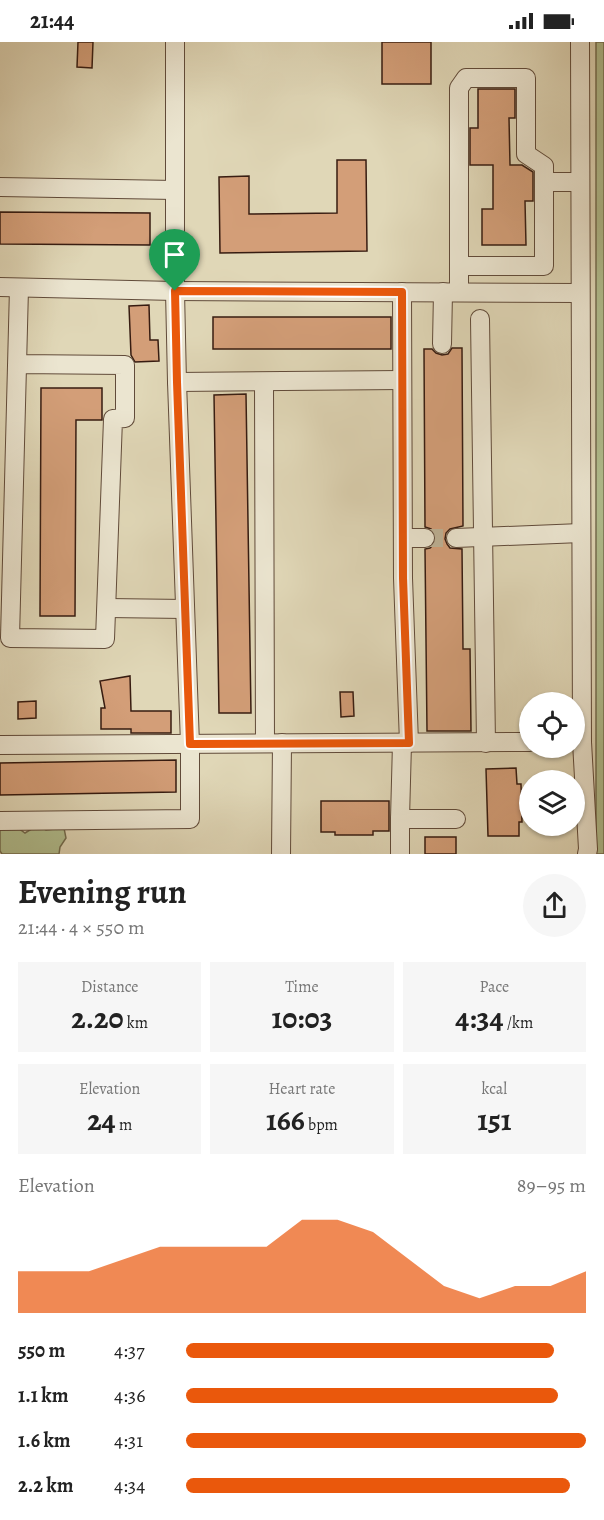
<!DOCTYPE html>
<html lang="en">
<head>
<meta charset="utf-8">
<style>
  :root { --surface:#fff; --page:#f6f6f6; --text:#222; --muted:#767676; --accent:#ea580c }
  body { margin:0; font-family:Alegreya,serif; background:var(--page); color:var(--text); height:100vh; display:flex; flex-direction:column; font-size:22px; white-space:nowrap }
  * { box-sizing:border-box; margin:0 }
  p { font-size:20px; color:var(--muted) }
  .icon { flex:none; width:33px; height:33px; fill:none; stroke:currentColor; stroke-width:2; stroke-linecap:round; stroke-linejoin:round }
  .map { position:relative; height:812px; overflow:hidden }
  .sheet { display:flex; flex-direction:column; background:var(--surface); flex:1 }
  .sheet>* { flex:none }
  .tools { position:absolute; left:519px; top:650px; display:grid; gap:12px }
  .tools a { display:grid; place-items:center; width:66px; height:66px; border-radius:50%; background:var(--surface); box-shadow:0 2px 4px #0004; font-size:30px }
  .pin { position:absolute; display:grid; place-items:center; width:51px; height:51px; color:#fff; margin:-62px -26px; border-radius:50% 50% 50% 0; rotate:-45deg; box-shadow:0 0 6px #0007 }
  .pin .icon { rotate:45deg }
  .round { display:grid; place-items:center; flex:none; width:63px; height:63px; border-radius:32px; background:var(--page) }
  .summary { display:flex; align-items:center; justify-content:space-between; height:102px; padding:0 18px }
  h1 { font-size:33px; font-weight:600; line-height:45px }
  .stats { display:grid; grid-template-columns:repeat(3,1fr); gap:9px; height:102px; padding:6px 18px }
  .stats div { display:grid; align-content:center; border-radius:0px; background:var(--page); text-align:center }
  .stats b { font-size:30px; font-weight:600 }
  .stats small { font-size:16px; font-weight:400 }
  .stats p { font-size:16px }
  .chart { height:168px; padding:12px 18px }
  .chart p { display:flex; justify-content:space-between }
  .chart svg { width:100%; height:108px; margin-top:6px; fill:var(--accent); opacity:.7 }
  ul { padding:0 18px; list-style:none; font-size:20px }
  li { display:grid; grid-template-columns:96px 72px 1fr; align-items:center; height:45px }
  li i { height:15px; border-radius:8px; background:var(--accent) }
  .status { display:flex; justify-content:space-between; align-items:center; height:42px; padding:0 30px; background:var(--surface); direction:ltr }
  .status svg { height:16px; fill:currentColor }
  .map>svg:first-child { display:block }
  .green { fill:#b1be8f; stroke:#746d50; stroke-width:1.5 }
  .building { fill:#d39e78; stroke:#371c11; stroke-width:1.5 }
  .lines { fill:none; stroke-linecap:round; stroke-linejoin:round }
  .minor-tunnel { stroke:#beb296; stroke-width:18; stroke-dasharray:18 9; stroke-linecap:butt }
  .minor-casing { stroke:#614b3a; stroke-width:20 }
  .minor { stroke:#ebe5d0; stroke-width:18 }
  .route-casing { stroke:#fff; stroke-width:12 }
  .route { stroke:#ea580c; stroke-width:8 }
</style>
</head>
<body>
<div class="status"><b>21:44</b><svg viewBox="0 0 49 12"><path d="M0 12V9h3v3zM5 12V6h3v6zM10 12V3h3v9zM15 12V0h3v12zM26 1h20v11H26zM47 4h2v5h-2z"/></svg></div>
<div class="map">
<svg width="604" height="812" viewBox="0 0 604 812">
  <rect width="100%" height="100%" fill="#e0d7b7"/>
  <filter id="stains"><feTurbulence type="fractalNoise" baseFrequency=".00333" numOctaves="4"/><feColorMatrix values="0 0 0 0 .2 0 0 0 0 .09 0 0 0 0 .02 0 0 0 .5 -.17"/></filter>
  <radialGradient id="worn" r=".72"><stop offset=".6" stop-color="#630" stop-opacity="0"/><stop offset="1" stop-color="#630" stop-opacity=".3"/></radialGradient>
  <g class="green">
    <rect x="596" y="0" width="8" height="812"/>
    <polygon points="0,782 18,786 25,791 38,783 46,788 64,786 66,796 60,805 59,812 2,812 0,809"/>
  </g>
  <g class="building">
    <polygon points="78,0 93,0 92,26 77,25"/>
    <rect x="382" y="0" width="49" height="42"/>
    <polygon points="478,47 515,47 515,76 509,76 510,123 522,123 533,130 533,159 525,159 526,203 482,203 482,167 493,167 493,123 470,123 470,86 478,86"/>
    <polygon points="337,118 366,118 367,209 220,211 219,135 249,134 249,172 337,171"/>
    <polygon points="0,170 150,171 150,203 0,202"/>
    <polygon points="149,263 150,298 158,298 159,319 135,320 131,313 129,264"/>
    <rect x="213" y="275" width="178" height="32"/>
    <polygon points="452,306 462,306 463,484 450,487 446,491 445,497 447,502 450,506 462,507 463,607 470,607 471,689 427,689 425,507 430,506 434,502 436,495 435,491 431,487 425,485 424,307 432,307 436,311 442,313 448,312"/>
    <polygon points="41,346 102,346 102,378 76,378 75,574 40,574"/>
    <polygon points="246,352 251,671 219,671 214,353"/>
    <polygon points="130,634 131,669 171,669 171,691 131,691 131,687 101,687 101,666 105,666 100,639"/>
    <polygon points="340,650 353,650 354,674 341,675"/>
    <polygon points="36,659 36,676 18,677 18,660"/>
    <polygon points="176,718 176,750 0,753 0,721"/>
    <polygon points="516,726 517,742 521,742 522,780 519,780 519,794 488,794 486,727"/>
    <polygon points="321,759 389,759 389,789 373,789 373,793 335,793 335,790 321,790"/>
    <rect x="425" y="795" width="31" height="17"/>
  </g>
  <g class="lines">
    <polyline class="minor-tunnel" points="425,496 456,496"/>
    <defs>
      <g id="minor">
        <polyline points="580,0 582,700 588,807 587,812"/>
        <polyline points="544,140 580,140"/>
        <polyline points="0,145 175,148"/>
        <polyline points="0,245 175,249 580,251"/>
        <polyline points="402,250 403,536 409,701"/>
        <polyline points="459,250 459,46 466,36 526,36 526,112 544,124 544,224 459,224"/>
        <polyline points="480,277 486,701"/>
        <polyline points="442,302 443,250"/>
        <polyline points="17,322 125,323 125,376 113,377 105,597 10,596 19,246"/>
        <polyline points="177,340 402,338"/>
        <polyline points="264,340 265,701"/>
        <polyline points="404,496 425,496"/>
        <polyline points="456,496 581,491"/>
        <polyline points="107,566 185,567"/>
        <polyline points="402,701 400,777 456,777"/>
        <polyline points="0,703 530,700"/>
        <polyline points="0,779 190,777 190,702 177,340 175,249 175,0"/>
        <polyline points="281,812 282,701"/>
        <polyline points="400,812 400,777"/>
      </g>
    </defs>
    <use href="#minor" class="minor-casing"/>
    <use href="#minor" class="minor"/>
  </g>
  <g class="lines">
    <defs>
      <polygon id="route" points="175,249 402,250 403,536 409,701 190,702 177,340"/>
    </defs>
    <use href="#route" class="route-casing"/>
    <use href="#route" class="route"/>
  </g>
  <rect width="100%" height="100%" filter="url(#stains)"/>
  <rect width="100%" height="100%" fill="url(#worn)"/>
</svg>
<div class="tools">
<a><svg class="icon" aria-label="locate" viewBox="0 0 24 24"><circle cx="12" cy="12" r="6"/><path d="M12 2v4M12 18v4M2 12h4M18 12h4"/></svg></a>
<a><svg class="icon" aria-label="layers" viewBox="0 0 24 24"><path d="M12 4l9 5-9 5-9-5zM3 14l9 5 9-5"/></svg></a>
</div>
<div class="pin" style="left:175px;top:249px;background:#1e9e55"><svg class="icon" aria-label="arrive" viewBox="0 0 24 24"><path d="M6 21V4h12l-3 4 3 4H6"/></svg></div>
</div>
<section class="sheet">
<div class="summary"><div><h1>Evening run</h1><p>21:44 · 4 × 550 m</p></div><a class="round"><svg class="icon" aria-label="share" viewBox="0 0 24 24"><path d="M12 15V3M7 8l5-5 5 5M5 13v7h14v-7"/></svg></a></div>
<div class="stats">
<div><p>Distance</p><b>2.20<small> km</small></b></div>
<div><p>Time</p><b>10:03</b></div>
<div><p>Pace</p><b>4:34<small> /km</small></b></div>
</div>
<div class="stats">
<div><p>Elevation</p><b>24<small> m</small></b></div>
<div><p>Heart rate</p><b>166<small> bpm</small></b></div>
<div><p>kcal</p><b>151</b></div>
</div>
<div class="chart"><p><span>Elevation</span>89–95 m</p>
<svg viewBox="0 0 160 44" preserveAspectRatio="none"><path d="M0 44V27L10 27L20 27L30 22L40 17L50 17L60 17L70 17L80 6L90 6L100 11L110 22L120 33L130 38L140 33L150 33L160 27V44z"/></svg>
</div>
<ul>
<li><b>550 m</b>4:37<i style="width:92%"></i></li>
<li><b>1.1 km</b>4:36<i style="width:93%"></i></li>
<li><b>1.6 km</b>4:31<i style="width:100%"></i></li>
<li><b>2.2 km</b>4:34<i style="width:96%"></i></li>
</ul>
</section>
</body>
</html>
